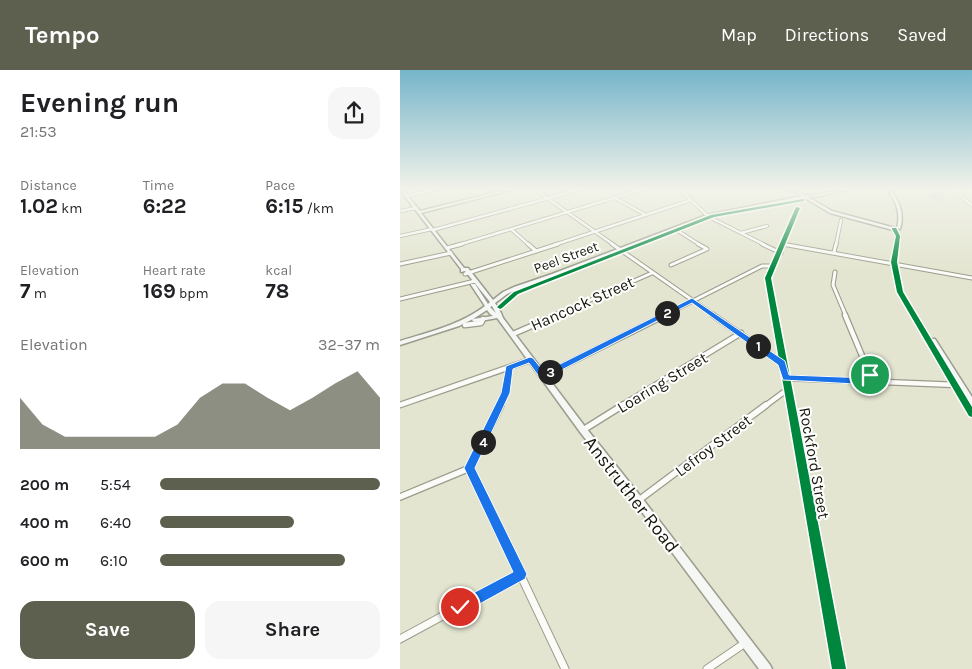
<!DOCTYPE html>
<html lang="en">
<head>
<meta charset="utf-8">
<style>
  :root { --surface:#fff; --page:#f6f6f6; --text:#202124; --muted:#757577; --accent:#5e604f }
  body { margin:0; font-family:Karla,sans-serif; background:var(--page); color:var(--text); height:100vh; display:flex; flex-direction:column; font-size:19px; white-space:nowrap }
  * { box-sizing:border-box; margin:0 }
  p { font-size:16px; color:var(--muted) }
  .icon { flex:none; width:28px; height:28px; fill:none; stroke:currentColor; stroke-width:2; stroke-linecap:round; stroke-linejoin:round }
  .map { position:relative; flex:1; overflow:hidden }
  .details { display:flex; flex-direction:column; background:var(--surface); width:400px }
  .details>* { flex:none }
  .pin { position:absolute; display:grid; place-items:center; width:42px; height:42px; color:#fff; margin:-21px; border:2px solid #fff; border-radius:50%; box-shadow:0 1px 5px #0007 }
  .km { position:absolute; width:25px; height:25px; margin:-12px; border-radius:50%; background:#222; color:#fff; font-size:14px; line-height:25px; text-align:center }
  .round { display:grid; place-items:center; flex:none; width:52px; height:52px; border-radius:15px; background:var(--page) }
  .headline { display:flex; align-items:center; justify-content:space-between; height:85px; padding:0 20px }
  h1 { font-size:28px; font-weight:700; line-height:38px }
  .stats { display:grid; grid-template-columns:repeat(3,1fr); gap:8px; height:85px; padding:5px 20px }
  .stats div { display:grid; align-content:center }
  .stats b { font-size:21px; font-weight:700 }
  .stats small { font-size:14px; font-weight:400 }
  .stats p { font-size:14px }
  .chart { height:140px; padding:10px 20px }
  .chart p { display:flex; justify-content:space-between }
  .chart svg { width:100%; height:90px; margin-top:5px; fill:var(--accent); opacity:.7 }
  .cta { display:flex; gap:10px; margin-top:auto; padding:10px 20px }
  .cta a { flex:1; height:58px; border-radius:15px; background:var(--accent); color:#fff; font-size:20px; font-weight:700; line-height:58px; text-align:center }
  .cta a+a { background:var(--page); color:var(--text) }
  ul { padding:0 20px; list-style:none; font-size:16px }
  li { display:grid; grid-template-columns:80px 60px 1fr; align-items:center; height:38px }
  li i { height:12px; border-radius:6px; background:var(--accent) }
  header { display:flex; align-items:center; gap:30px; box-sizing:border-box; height:70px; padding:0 25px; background:var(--accent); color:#fff }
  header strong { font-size:24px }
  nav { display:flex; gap:28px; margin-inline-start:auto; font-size:18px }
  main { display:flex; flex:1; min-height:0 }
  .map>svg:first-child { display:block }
  .built { fill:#e1e4c1 }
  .building { fill:#cacebe }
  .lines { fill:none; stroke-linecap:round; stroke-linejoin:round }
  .street-far4-casing { stroke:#9b9c8c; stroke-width:4 }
  .street-far3-casing { stroke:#9b9c8c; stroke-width:5 }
  .street-far2-casing { stroke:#9b9c8c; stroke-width:7 }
  .street-far1-casing { stroke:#9b9c8c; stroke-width:8 }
  .street-casing { stroke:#9b9c8c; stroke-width:9 }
  .secondary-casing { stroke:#9b9c8c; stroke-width:3 }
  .street-far4 { stroke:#fbfbf8; stroke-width:2.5 }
  .street-far3 { stroke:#fbfbf8; stroke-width:3 }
  .street-far2 { stroke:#fbfbf8; stroke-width:4.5 }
  .street-far1 { stroke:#fbfbf8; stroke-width:5.5 }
  .street { stroke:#fbfbf8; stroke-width:7 }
  .secondary { fill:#f5f7f5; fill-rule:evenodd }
  .cycleway-casing { stroke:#fff; stroke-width:3 }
  .cycleway { fill:#00873e; fill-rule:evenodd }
  .route { fill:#1a73e8; stroke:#fff }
  .labels { text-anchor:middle; stroke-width:4; stroke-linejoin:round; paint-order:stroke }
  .far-street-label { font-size:14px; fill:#17180a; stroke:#fff }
  .street-label { font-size:16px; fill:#17180a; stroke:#fff }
  .near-street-label { font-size:19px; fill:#17180a; stroke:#fff }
</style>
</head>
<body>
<header>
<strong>Tempo</strong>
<nav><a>Map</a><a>Directions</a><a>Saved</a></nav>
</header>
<main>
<section class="details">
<div class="headline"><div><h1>Evening run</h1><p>21:53</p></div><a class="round"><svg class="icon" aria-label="share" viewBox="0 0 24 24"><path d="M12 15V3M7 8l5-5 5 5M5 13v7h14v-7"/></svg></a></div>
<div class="stats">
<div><p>Distance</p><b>1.02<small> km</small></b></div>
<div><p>Time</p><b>6:22</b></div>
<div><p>Pace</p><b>6:15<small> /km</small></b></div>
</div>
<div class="stats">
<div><p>Elevation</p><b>7<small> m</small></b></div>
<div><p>Heart rate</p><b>169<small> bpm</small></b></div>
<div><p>kcal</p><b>78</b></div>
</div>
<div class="chart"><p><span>Elevation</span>32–37 m</p>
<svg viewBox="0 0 160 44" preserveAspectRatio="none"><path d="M0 44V19L10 32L20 38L30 38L40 38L50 38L60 38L70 32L80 19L90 12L100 12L110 19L120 25L130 19L140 12L150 6L160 19V44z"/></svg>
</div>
<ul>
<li><b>200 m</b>5:54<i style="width:100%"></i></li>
<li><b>400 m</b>6:40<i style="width:61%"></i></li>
<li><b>600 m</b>6:10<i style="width:84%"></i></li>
</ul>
<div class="cta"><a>Save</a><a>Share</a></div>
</section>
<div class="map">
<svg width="572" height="599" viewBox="0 0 572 599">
  <rect width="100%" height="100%" fill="#e3e5d0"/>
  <polygon class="built" points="282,119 339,119 291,127"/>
  <polygon class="building" points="536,121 545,123 545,127 539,131 529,128 528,123"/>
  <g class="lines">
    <defs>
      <g id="street-far4">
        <polyline points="134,119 214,175"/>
        <polyline points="279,119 309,147 365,175"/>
        <polyline points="551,119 572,135"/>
        <polyline points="6,126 38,119"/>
        <polyline points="215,128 244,144"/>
        <polyline points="0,141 16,138"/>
        <polyline points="111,159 129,175"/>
        <polyline points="275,159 300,175"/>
        <polyline points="33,160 182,119"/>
        <polyline points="341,163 367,156"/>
        <polyline points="0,166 32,159"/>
        <polyline points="382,174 387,175"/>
        <polyline points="58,175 244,119"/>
        <polyline points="154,175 291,130"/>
        <polyline points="383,175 398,138"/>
        <polyline points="436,175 441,150"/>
      </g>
      <g id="street-far3">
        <polyline points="128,174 136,181"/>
        <polyline points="212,174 315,246"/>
        <polyline points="362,174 381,183"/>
        <polyline points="382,174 572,208"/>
        <polyline points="47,178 62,174"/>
        <polyline points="434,182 436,174"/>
        <polyline points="0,194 51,183"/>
        <polyline points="271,195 307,179 298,174"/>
        <polyline points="435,202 433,215 446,246"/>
        <polyline points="65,204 158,174"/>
        <polyline points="0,229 75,211"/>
        <polyline points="154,246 252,203"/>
        <polyline points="263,246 362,196 374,196"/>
        <polyline points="375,246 368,208 384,174"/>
      </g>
      <g id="street-far2">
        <polyline points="313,245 382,293"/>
        <polyline points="375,245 391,336"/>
        <polyline points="445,245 473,312"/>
        <polyline points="65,255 81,253 83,249"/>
        <polyline points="113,264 157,245"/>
        <polyline points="143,306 265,245"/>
        <polyline points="386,308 557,315"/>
        <polyline points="0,335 130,290"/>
        <polyline points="100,336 108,310 108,298"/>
        <polyline points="221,336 341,263"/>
        <polyline points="365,336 388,319"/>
      </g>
      <g id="street-far1">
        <polyline points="391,335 412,452"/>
        <polyline points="183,360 223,335"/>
        <polyline points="0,427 70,398"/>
        <polyline points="239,430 366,335"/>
        <polyline points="96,452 70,398 101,335"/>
      </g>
      <g id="street">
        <polyline points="95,451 165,599"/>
        <polyline points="412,451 439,599"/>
        <polyline points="0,569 120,504"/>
        <polyline points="307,599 345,573"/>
      </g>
      <g id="secondary">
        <path d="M0,119H2L20,141L109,119H112V120L21,143L64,198H68L93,230L103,222L114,217L152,204L307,145L402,126L391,120V119H394L406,126L449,119L448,120L415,127L413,126L408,127L432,141L495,158L500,166L496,192L502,222L531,269H535L572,327V336L570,335L572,338V347L570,346L498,222L492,192L496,166L493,160L430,143L405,128L309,147L156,206L118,219L107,224L95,233L101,243L103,248L186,358L242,428L370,595L372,599H359L236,434L180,362L98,249L97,248L75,252L73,251L72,250L73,249L59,256L0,275V271C29,262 60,255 85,236L71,215V214H75L88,234L90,232L65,201L61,202V199L0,120ZM92,236L96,243L90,237ZM87,240L90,244L93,246L73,249Z"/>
        <path d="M487,119H490C499,131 505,143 500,159L497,158C501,143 496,132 487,119Z"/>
      </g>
    </defs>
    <use href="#street-far4" class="street-far4-casing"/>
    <use href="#street-far3" class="street-far3-casing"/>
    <use href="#street-far2" class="street-far2-casing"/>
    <use href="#street-far1" class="street-far1-casing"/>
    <use href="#street" class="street-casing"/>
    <use href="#secondary" class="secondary-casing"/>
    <use href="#street-far4" class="street-far4"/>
    <use href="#street-far3" class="street-far3"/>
    <use href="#street-far2" class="street-far2"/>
    <use href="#street-far1" class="street-far1"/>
    <use href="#street" class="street"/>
    <use href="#secondary" class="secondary"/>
    <defs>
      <g id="cycleway">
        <polygon points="403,129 404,129 404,131 314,147 135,217 118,224 102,238 100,239 97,237 114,222 311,145"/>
        <polygon points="396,137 400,138 371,208 446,599 432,599 365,208"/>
        <polygon points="492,158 496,158 500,166 497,192 503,222 572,337 572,347 569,346 497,222 491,192 496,166 492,159"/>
      </g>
    </defs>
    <use href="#cycleway" class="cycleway-casing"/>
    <use href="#cycleway" class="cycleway"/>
  </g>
  <linearGradient id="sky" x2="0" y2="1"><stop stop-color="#76b5ca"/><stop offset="0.59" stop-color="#f2f3ea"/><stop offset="1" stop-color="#f2f3ea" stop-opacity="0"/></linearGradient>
  <rect width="572" height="202" fill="url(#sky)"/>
  <polygon class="route" points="292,228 385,291 389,305 468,308 466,305 470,302 473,302 477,312 473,315 383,310 378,295 292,233 146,308 140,308 129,293 113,299 110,323 75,398 127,504 125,509 65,542 60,543 56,542 54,537 56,532 113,502 64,398 101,323 106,296 130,287 133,288 144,302"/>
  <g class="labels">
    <g class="far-street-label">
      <text transform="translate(166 187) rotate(-20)" y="5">Peel Street</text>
    </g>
    <g class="street-label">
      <text transform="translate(182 233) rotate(-24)" y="6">Hancock Street</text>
      <text transform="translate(262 312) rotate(-31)" y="6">Loaring Street</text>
      <text transform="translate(313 375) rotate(-37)" y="6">Lefroy Street</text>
      <text transform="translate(415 393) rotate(80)" y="6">Rockford Street</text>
    </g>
    <g class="near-street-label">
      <text transform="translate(232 424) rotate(52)" y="7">Anstruther Road</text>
    </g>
  </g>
</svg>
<div class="pin" style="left:470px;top:305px;background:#1e9e55"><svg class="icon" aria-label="arrive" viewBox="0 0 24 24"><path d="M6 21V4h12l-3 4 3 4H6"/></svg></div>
<div class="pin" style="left:60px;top:537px;background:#d93025"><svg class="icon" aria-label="check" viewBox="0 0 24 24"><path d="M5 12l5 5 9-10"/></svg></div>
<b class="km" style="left:358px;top:276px">1</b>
<b class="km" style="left:267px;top:243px">2</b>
<b class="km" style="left:150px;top:302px">3</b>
<b class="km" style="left:83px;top:372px">4</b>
</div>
</main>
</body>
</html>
